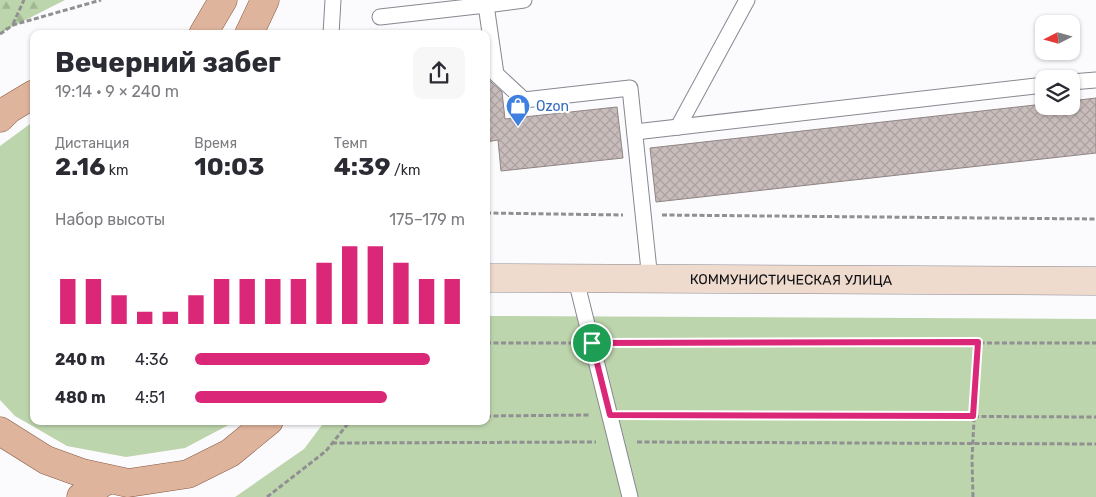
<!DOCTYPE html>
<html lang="ru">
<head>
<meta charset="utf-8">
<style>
  :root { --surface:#fff; --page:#f7f7f7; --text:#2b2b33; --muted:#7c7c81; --accent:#db2777 }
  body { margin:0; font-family:Rubik,sans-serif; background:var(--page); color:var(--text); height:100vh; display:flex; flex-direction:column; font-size:19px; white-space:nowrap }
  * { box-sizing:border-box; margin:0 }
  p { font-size:16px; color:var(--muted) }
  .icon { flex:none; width:28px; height:28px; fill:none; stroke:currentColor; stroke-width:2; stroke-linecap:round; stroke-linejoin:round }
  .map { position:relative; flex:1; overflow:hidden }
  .panel { position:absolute; left:30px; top:30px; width:460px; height:395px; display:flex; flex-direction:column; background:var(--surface); border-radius:10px; box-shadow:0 1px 4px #0004 }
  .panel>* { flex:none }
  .needle { width:32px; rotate:264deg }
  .fabs { position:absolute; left:1035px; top:15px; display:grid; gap:10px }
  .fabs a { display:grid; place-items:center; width:45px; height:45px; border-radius:10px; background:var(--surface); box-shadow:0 1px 4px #0004; font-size:25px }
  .pin { position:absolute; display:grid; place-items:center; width:42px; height:42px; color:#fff; margin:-21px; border:2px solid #fff; border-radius:50%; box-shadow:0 1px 5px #0007 }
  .round { display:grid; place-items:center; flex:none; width:52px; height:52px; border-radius:10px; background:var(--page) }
  .headline { display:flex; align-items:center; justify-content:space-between; height:85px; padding:0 25px }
  h1 { font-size:28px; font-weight:700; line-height:38px }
  .metrics { display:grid; grid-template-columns:repeat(3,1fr); gap:8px; height:85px; padding:5px 25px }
  .metrics div { display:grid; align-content:center }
  .metrics b { font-size:25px; font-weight:700 }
  .metrics small { font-size:14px; font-weight:400 }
  .metrics p { font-size:14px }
  .chart { height:140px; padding:10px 25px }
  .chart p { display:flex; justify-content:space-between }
  .chart svg { width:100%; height:90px; margin-top:5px; stroke:var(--accent); stroke-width:6 }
  ul { padding:0 25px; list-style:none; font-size:16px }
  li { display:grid; grid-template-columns:80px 60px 1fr; align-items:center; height:38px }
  li i { height:12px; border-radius:6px; background:var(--accent) }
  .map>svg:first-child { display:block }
  .green { fill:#bdd5ac }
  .forest { fill:url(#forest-firs) }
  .building { fill:url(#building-cross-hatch); stroke:#8f8584 }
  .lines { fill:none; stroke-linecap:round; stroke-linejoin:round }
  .service-casing { stroke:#878891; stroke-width:17 }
  .secondary-casing { stroke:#878891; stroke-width:29 }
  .primary-casing { stroke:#895b43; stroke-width:29 }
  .path { stroke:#909092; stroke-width:3; stroke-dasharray:5 2.5; stroke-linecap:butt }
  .service { stroke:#fff; stroke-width:15 }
  .secondary { stroke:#efdace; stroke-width:28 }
  .primary { stroke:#dfb49d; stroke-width:28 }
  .route-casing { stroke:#fff; stroke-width:10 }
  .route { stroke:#db2777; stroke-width:6 }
  .labels { text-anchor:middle; stroke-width:4.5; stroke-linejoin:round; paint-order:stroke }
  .shop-label { font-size:14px; fill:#366cbe; stroke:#fff; text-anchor:start }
  .street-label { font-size:14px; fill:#111215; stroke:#fff }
</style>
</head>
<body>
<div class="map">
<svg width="1096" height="497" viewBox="0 0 1096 497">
  <defs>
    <pattern id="forest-firs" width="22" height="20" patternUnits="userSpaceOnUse" patternTransform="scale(1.25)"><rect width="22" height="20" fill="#bdd5ac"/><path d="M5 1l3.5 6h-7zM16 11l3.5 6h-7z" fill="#a1b693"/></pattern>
    <pattern id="building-cross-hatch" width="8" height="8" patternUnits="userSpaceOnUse" patternTransform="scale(1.25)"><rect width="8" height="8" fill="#c9bdbc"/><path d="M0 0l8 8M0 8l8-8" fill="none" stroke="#aca1a1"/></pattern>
  </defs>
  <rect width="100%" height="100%" fill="#fbfbfd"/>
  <g class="green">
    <polygon points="34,121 34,421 236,421 185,448 126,457 67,446 15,416 0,400 0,146"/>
    <polygon points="486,316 1096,319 1096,497 235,497 304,449 325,421 486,421"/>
  </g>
  <polygon class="forest" points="0,0 65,0 0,33"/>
  <g class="building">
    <polygon points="486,73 490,81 502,92 505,119 617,107 623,158 501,171 498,140 486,142"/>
    <polygon points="1096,98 1096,153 656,202 650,148 1044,104 1044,106 1071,106 1071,101"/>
  </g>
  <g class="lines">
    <defs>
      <g id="service">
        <polyline points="486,5 524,0"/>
        <polyline points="380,17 486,5 496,74 524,100 630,88 650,280"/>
        <polyline points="331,34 333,0"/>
        <polyline points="1071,82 1096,80"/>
        <polyline points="678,127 747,0"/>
        <polyline points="635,132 1044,85"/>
        <polyline points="576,280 630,497"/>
      </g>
      <g id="secondary">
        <path id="s1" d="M486,278L1096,281"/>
      </g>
      <g id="primary">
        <polyline points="203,34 223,0"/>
        <polyline points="249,34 265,0"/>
        <polyline points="0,118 9,109 34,94"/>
        <polyline points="0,431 46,460 82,473 128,483 188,474 230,453 269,421"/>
        <polyline points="81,497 107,480"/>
      </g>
    </defs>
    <use href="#service" class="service-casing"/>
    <use href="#secondary" class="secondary-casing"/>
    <use href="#primary" class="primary-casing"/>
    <g class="path">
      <polyline points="13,24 24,0"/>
      <polyline points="0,34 13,25 101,0"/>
      <polyline points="486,213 623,215"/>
      <polyline points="662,215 1096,219"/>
      <polyline points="486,343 571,343"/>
      <polyline points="612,343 1096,343"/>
      <polyline points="629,415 1096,417"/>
      <polyline points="486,416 591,415"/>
      <polyline points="637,442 1096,444"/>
      <polyline points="332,443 596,442"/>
      <polyline points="267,497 326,451 350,421"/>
      <polyline points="973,497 972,459 978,343"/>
    </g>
    <use href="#service" class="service"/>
    <use href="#secondary" class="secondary"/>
    <use href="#primary" class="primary"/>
  </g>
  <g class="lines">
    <defs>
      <polygon id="route" points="978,342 973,416 610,415 592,343"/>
    </defs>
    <use href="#route" class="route-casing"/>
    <use href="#route" class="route"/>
  </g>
  <defs>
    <symbol id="shop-pin" viewBox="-11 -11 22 30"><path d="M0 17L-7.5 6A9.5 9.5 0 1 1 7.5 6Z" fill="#3f7fe0" stroke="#fff"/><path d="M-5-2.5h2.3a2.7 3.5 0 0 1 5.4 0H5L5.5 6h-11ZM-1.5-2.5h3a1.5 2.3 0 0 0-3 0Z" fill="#fff"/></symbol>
  </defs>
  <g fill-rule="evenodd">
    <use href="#shop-pin" x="504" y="92" width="28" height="38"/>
  </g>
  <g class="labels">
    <g class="shop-label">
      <text x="536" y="111">Ozon</text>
    </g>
    <g class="street-label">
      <text dy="5" stroke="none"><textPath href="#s1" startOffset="305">КОММУНИСТИЧЕСКАЯ УЛИЦА</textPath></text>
    </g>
  </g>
</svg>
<div class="fabs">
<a><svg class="needle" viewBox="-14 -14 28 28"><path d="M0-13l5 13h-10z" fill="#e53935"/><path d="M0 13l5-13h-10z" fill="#7c7c81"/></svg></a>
<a><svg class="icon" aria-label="layers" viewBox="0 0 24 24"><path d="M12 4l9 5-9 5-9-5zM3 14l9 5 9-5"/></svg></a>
</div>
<div class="pin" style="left:592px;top:343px;background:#1e9e55"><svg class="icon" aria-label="arrive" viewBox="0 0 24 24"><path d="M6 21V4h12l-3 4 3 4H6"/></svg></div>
<section class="panel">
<div class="headline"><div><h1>Вечерний забег</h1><p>19:14 · 9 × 240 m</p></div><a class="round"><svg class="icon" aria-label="share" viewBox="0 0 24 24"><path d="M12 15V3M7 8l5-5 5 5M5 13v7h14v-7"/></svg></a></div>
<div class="metrics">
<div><p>Дистанция</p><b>2.16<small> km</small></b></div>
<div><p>Время</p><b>10:03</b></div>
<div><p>Темп</p><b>4:39<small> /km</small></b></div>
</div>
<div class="chart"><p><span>Набор высоты</span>175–179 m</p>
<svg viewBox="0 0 160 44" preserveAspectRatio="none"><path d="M5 44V22M15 44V22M25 44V30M35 44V38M45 44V38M55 44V30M65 44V22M75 44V22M85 44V22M95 44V22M105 44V14M115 44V6M125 44V6M135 44V14M145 44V22M155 44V22"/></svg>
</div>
<ul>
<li><b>240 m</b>4:36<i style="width:87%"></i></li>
<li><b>480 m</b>4:51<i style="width:71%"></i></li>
</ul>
</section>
</div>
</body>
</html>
